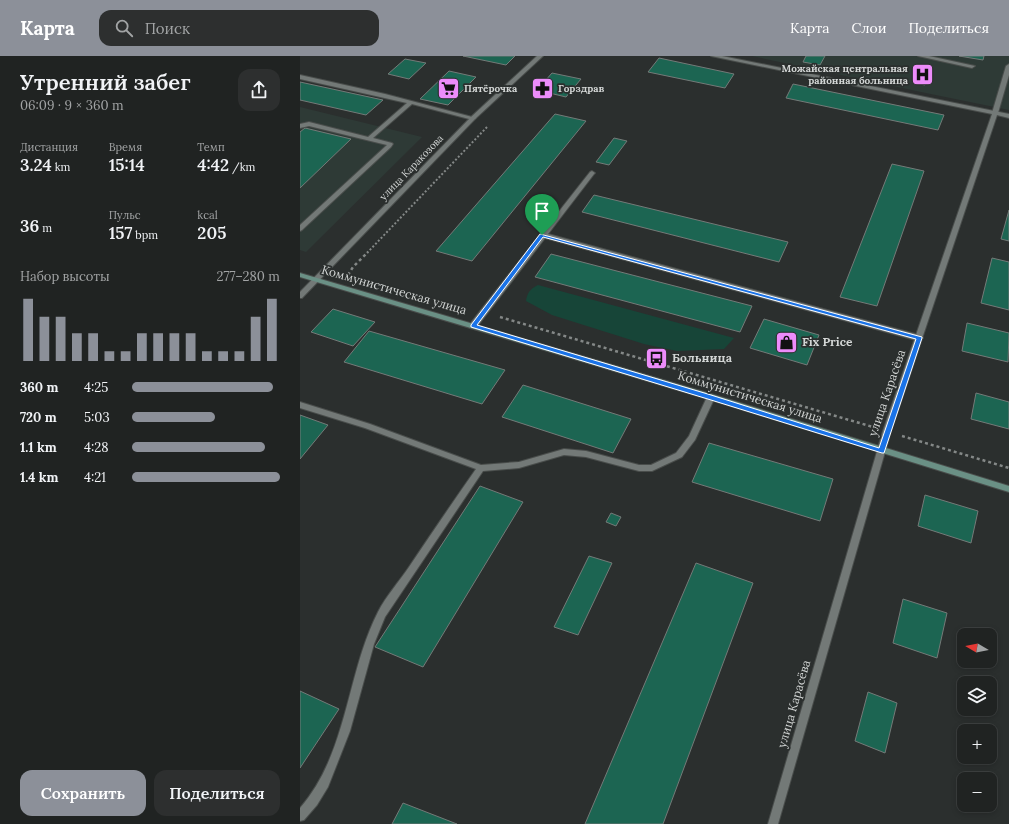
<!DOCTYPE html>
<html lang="ru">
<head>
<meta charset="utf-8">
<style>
  :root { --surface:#202322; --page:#2d2f2f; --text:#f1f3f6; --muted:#a2a4a5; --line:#3d4040; --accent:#8c9099 }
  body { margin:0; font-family:Lora,serif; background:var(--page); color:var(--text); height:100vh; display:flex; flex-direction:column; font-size:15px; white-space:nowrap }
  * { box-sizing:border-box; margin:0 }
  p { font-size:13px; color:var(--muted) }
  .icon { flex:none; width:22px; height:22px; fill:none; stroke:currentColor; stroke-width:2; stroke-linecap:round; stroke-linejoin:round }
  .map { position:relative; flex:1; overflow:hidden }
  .panel { display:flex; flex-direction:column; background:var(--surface); width:300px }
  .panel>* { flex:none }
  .needle { width:26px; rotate:280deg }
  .buttons { position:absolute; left:657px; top:572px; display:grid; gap:8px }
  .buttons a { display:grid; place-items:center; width:40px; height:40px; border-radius:8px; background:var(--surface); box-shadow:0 2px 6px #0003,0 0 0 1px var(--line); font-size:20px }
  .pin { position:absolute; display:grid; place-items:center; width:34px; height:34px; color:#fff; margin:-41px -17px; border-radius:50% 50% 50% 0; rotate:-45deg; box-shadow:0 0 4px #0007 }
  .pin .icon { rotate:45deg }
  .round { display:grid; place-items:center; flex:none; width:42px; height:42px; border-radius:12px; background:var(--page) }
  .overview { display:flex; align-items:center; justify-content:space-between; height:68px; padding:0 20px }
  h1 { font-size:22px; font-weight:600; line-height:30px }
  .figures { display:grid; grid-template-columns:repeat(3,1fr); gap:6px; height:68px; padding:4px 20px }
  .figures div { display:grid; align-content:center }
  .figures b { font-size:17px; font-weight:600 }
  .figures small { font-size:11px; font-weight:400 }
  .figures p { font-size:11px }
  .chart { height:112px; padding:8px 20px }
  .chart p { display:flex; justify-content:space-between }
  .chart svg { width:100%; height:72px; margin-top:4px; stroke:var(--accent); stroke-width:6 }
  .primary-button { display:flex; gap:8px; margin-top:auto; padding:8px 20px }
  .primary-button a { flex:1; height:46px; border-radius:12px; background:var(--accent); color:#fff; font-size:16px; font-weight:600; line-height:46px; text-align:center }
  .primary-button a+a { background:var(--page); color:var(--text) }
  ul { padding:0 20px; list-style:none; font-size:13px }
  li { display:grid; grid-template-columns:64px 48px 1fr; align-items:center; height:30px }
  li i { height:10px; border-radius:5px; background:var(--accent) }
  header { display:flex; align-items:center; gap:24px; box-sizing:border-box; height:56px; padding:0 20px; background:var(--accent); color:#fff }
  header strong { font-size:19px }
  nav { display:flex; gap:22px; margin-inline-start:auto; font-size:14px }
  .search { width:280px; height:36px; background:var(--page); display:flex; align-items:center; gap:10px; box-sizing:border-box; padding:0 14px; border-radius:12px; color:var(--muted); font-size:15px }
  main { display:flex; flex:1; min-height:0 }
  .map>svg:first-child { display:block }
  .built { fill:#2e3a36 }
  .green { fill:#174538 }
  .building { fill:#1c6552; stroke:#747a78 }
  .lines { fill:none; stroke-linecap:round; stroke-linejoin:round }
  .lane-casing { stroke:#494d4b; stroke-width:2 }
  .street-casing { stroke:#494d4b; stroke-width:2 }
  .secondary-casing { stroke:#494d4b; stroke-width:2 }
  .path-far1 { stroke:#848887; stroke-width:2; stroke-dasharray:2 2; stroke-linecap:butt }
  .path { stroke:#848887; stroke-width:2.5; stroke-dasharray:3 3; stroke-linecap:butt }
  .lane { fill:#737977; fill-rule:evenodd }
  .street { fill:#737977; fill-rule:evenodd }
  .secondary { fill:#6a9085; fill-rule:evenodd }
  .route { fill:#1a73e8; stroke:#fff; fill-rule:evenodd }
  .labels { text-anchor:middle; stroke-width:3.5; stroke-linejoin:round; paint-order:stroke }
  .far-poi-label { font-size:10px; font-weight:bold; fill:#d3d6d5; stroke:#2b2f2e; text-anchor:start }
  .far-street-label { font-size:10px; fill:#d3d6d5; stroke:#2b2f2e }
  .street-label { font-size:12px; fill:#d3d6d5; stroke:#2b2f2e }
  .poi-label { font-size:12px; font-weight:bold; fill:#d3d6d5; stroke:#2b2f2e; text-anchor:start }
</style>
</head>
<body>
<header>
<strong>Карта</strong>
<div class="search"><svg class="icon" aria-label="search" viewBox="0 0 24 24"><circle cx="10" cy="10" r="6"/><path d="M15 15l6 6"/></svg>Поиск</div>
<nav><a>Карта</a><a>Слои</a><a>Поделиться</a></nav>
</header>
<main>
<section class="panel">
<div class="overview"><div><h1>Утренний забег</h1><p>06:09 · 9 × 360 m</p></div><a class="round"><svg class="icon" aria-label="share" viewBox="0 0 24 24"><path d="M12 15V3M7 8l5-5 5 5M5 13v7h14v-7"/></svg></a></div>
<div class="figures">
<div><p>Дистанция</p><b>3.24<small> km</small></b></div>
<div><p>Время</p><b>15:14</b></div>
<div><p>Темп</p><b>4:42<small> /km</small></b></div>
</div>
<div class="figures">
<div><b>36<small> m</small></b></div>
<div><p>Пульс</p><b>157<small> bpm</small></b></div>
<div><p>kcal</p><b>205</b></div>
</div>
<div class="chart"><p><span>Набор высоты</span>277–280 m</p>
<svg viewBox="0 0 160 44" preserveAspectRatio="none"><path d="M5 44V6M15 44V17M25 44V17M35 44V27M45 44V27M55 44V38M65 44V38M75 44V27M85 44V27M95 44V27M105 44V27M115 44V38M125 44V38M135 44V38M145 44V17M155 44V6"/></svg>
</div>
<ul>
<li><b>360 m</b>4:25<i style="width:95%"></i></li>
<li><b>720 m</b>5:03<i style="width:56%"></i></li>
<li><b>1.1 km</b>4:28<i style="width:90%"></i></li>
<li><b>1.4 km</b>4:21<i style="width:100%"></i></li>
</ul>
<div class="primary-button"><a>Сохранить</a><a>Поделиться</a></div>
</section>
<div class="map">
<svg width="709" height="768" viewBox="0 0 709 768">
  <rect width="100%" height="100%" fill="#2b2f2e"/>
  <g class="built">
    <polygon points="452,0 709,0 709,54 621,36"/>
    <polygon points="0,51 122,81 6,196 0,194"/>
  </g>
  <path class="green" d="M238,229L434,282L424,293L377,295L344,288L252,259L226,245C227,237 230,233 238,229Z"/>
  <g class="building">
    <polygon points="163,0 215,0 206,9"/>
    <polygon points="506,0 525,0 520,9 503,6"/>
    <polygon points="659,0 684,0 683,4"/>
    <polygon points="359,2 434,18 425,32 348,16"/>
    <polygon points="105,3 126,7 109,23 88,18"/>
    <polygon points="149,15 176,21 148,49 120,43"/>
    <polygon points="252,17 281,23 266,41 237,34"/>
    <polygon points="617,19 628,21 625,29 614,27"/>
    <polygon points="0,26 83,44 66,59 0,44"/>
    <polygon points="493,28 644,59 638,74 486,42"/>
    <polygon points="255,58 286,65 172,205 136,195"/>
    <polygon points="5,72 51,83 0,132 0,76"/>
    <polygon points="314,82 327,85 309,109 296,106"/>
    <polygon points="592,108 624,115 577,250 540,241"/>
    <polygon points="294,139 488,186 479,206 282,156"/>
    <polygon points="709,154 709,185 701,183"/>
    <polygon points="251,198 452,250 440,276 235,221"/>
    <polygon points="692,202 709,206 709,254 681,247"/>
    <polygon points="33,253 75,266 53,290 11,276"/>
    <polygon points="464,263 519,279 507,309 450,292"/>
    <polygon points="667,267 709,277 708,306 662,295"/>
    <polygon points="69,275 205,314 182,348 44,306"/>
    <polygon points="223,329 331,363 313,397 202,361"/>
    <polygon points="676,337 709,346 709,373 671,363"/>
    <polygon points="0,359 28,369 0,403"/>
    <polygon points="409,387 533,423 520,465 392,426"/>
    <polygon points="180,430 223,446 123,611 75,591"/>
    <polygon points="625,439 678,455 671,487 618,470"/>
    <polygon points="311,457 321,461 316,470 306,466"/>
    <polygon points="289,500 312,507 278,579 254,571"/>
    <polygon points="396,507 453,527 363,768 285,768"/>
    <polygon points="603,543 647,557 637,602 593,587"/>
    <polygon points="0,635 39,653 0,712"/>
    <polygon points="568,636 597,647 585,697 555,685"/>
    <polygon points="103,747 157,768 92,768"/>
  </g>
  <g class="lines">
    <defs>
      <g id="lane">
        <polygon points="618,0 629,0 675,10 672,12"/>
        <polygon points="709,8 709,19 698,57 693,58 692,57 706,10"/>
        <polygon points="0,19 85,38 176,62 173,64 112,48 73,82 92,87 93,88 91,91 2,174 0,175 0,169 87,89 9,70 0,72 0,68 9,66 68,81 107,47 0,23"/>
        <polygon points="292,115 295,117 294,118 248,178 619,279 623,282 619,285 245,182 176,272 170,272 169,270 170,268 239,180 240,178 242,177 290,116"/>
        <path d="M411,338L415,341L395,384L382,401L352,415H339L286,401L264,399L219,412L183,415L85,561L74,588L50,675L28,731L17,749L4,764L0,765V752C48,697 46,619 78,556C86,540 99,526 109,511C131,478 153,446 176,413L65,372L0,352V346L70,368L181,409L219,406L264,393L286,395L339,409H351L376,397L389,380L407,341Z"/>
      </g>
      <g id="street">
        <polygon points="237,0 243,0 175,63 2,242 0,242 0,236 171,61"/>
        <polygon points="411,0 422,0 709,58 709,62 697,59 591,375 478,768 468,768 583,375 692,58"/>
      </g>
      <polygon id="secondary" points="0,217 411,338 709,430 709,436 411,344 0,221"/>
    </defs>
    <use href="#lane" class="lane-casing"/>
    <use href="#street" class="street-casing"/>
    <use href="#secondary" class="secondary-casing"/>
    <polyline class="path-far1" points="67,197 187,71"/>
    <g class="path">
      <polyline points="48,219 53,211 68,196"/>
      <polyline points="200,261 573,371"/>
      <polyline points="602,380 709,412"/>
    </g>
    <use href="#lane" class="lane"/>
    <use href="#street" class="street"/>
    <use href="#secondary" class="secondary"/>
  </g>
  <path class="route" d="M240,178L622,281V282L584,397H582L411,344L171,271V269ZM243,181L616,283L579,392L411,339L177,269Z"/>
  <defs>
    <symbol id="hospital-square" viewBox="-11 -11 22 22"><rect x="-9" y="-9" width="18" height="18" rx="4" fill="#ec8cfa" stroke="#2b2f2e"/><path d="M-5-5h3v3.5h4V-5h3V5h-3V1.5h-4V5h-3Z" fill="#111"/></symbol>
    <symbol id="supermarket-square" viewBox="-11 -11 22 22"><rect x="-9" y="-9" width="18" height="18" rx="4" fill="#ec8cfa" stroke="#2b2f2e"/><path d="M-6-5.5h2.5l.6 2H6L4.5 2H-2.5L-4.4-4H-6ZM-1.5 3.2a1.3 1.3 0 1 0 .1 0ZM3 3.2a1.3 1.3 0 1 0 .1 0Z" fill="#111"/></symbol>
    <symbol id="pharmacy-square" viewBox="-11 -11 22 22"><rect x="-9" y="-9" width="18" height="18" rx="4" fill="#ec8cfa" stroke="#2b2f2e"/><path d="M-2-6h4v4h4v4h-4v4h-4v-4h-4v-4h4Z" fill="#111"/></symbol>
    <symbol id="shop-square" viewBox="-11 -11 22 22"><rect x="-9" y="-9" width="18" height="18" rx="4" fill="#ec8cfa" stroke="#2b2f2e"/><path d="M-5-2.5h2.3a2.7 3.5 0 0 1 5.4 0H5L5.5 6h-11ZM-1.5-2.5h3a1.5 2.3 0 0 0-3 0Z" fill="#111"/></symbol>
    <symbol id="bus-square" viewBox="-11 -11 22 22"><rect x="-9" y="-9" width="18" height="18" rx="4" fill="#ec8cfa" stroke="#2b2f2e"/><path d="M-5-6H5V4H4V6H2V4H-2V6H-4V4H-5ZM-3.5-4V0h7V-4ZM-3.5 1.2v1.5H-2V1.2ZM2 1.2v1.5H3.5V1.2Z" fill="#111"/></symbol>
  </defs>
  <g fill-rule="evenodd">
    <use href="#hospital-square" x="610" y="6" width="25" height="25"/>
    <use href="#supermarket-square" x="136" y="20" width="25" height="25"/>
    <use href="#pharmacy-square" x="230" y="20" width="25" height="25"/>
    <use href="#shop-square" x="474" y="274" width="25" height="25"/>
    <use href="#bus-square" x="344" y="290" width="25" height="25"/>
  </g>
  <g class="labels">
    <g class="far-poi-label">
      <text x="608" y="16" text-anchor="end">Можайская центральная<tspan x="608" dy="12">районная больница</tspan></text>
      <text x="164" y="36">Пятёрочка</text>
      <text x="258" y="36">Горздрав</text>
    </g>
    <g class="far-street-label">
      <text transform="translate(111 111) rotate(-46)" y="4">улица Каракозова</text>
    </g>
    <g class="street-label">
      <text transform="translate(94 234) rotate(16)" y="4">Коммунистическая улица</text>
      <text transform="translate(587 337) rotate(-71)" y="4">улица Карасёва</text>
      <text transform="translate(450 341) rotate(17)" y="4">Коммунистическая улица</text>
      <text transform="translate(494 648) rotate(-74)" y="4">улица Карасёва</text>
    </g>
    <g class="poi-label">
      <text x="502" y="290">Fix Price</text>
      <text x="372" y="306">Больница</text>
    </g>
  </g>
</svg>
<div class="buttons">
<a><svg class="needle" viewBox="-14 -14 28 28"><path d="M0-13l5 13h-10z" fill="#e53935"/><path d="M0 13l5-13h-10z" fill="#a2a4a5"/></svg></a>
<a><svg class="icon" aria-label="layers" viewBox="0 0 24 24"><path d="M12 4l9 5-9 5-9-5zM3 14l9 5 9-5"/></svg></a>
<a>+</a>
<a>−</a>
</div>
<div class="pin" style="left:242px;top:179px;background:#1e9e55"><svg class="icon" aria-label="arrive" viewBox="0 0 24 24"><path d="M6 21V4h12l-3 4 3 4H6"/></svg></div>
</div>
</main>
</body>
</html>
